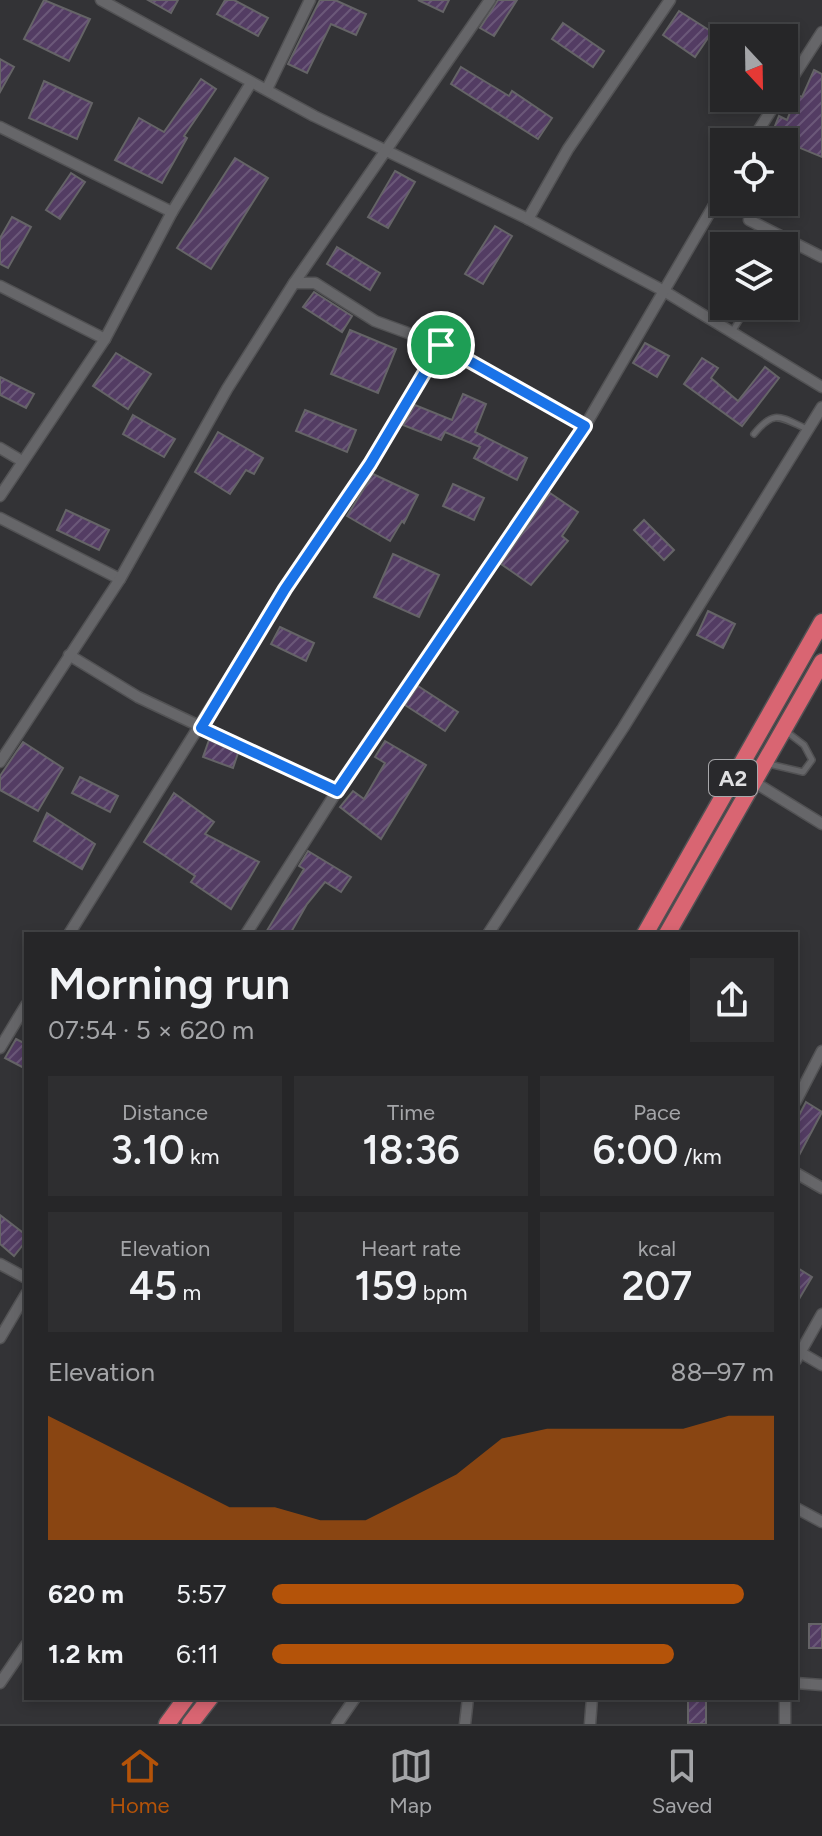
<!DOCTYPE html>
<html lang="en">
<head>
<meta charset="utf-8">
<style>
  :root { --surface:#262628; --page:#2e2e30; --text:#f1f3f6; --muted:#a4a5a8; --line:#424345; --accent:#b45309 }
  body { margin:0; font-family:Figtree,sans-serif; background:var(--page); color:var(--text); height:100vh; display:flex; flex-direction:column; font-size:30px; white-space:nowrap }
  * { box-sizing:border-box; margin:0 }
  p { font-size:26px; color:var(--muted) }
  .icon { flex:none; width:44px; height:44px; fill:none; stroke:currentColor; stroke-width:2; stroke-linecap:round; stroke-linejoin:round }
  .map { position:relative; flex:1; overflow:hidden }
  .drawer { position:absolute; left:24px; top:932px; width:774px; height:768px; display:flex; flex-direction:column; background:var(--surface); border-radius:0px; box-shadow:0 4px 12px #0003,0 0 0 2px var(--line) }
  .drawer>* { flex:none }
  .needle { width:52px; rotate:158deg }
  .tools { position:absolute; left:710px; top:24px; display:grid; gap:16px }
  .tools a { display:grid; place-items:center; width:88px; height:88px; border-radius:0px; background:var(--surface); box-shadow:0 4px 12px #0003,0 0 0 2px var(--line); font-size:40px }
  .pin { position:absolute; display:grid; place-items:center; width:68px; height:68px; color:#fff; margin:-34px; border:4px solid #fff; border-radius:50%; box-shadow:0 2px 8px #0007 }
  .round { display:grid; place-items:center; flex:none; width:84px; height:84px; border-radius:0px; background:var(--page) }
  .headline { display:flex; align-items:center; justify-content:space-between; height:136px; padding:0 24px }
  h1 { font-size:44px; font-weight:600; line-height:60px }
  .metrics { display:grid; grid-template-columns:repeat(3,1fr); gap:12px; height:136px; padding:8px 24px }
  .metrics div { display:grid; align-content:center; border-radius:0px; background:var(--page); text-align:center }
  .metrics b { font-size:40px; font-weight:600 }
  .metrics small { font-size:22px; font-weight:400 }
  .metrics p { font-size:22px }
  .chart { height:224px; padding:16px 24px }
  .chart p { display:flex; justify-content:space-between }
  .chart svg { width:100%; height:144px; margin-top:8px; fill:var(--accent); opacity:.7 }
  ul { padding:0 24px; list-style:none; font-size:26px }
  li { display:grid; grid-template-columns:128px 96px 1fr; align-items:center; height:60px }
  li i { height:20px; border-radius:10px; background:var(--accent) }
  .tab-bar { display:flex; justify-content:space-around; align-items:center; height:112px; border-top:2px solid var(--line); background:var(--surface); font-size:22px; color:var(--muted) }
  .tab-bar a { display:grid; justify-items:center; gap:4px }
  .tab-bar .current { color:var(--accent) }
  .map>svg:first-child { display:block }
  .building { fill:url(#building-hatch); stroke:#656467; stroke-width:2 }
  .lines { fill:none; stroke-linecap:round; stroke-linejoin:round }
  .service-casing { stroke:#525254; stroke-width:8 }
  .minor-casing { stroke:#525254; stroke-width:13 }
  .trunk-casing { stroke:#525254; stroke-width:19 }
  .service { stroke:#666669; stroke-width:5 }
  .minor { stroke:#666669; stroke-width:10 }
  .trunk { stroke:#d96572; stroke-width:16 }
  .route-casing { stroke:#fff; stroke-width:16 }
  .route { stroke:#1a73e8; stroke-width:10 }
  .labels { text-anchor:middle; stroke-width:6; stroke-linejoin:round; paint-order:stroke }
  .shield { fill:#29292c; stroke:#a8a8ab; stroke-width:2 }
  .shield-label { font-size:22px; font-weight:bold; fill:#dfdfe1 }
</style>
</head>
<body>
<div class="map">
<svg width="822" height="1724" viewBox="0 0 822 1724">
  <defs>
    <pattern id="building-hatch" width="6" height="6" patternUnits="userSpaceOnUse" patternTransform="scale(2)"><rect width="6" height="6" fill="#533c63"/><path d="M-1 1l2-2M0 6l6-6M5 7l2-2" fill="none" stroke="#6b5879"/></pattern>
  </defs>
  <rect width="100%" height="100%" fill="#333336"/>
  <g class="building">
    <polygon points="44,0 90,19 69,61 24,39"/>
    <polygon points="148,0 178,0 171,13"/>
    <polygon points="225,0 234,0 268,18 258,36 217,14"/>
    <polygon points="320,0 335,0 366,14 356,35 331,24 307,73 288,64"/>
    <polygon points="418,0 449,0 443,12"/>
    <polygon points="498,0 517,0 494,36 480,28"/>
    <polygon points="679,11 712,32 695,57 663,35"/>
    <polygon points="563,23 604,51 593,67 552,39"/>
    <polygon points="0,59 14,67 0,92"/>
    <polygon points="461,67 509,96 512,91 552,118 538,139 451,84"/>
    <polygon points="814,70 822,74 822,157 771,136 779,116 787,120 797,95 802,97"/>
    <polygon points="201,79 216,89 184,136 187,138 162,183 115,160 139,118 164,132"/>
    <polygon points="44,81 92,103 77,139 29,118"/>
    <polygon points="235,158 268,178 211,269 177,248"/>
    <polygon points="395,171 415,182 388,228 368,217"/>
    <polygon points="71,173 85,182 60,219 46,210"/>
    <polygon points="12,217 31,227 8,268 0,264 0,238"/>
    <polygon points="495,226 512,236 483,284 465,274"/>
    <polygon points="337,247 380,273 370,290 327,264"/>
    <polygon points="314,292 352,316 342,332 303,307"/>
    <polygon points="350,330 396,349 378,393 331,374"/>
    <polygon points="645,343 669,356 657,377 633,363"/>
    <polygon points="116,353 151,374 128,409 93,386"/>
    <polygon points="702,358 718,368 711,378 738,401 765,367 779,378 742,426 684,384"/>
    <polygon points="0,377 34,394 26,408 0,395"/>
    <polygon points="463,394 486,404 475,432 527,458 517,480 474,458 480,447 445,432 441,440 403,425 415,405 452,420"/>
    <polygon points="305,410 356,430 347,452 296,431"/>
    <polygon points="133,415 175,439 164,457 123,434"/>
    <polygon points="218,432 263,458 254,474 246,470 230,494 195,472"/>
    <polygon points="373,474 418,495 404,523 402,521 390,541 347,516"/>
    <polygon points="453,484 484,498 474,520 443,506"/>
    <polygon points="550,493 578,512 562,536 568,541 531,585 501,564"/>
    <polygon points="66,510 109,530 99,550 57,530"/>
    <polygon points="644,520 674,550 664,560 634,530"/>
    <polygon points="393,554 439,575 419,617 374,597"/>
    <polygon points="708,611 735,624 723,648 697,635"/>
    <polygon points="280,627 314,643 306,661 271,644"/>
    <polygon points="418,686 458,712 445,731 405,705"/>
    <polygon points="209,740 238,753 233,768 203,757"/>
    <polygon points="385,741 426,765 381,839 340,807 353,791 364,799 385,763 375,757"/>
    <polygon points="23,742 63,768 38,811 0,790 0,776"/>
    <polygon points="80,777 118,796 110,812 72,793"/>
    <polygon points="174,793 214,822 205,834 259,862 231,909 191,882 195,876 144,842"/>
    <polygon points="47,813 95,844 82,869 34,841"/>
    <polygon points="308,851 351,877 341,892 325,882 307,904 290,934 265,934 304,869 299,866"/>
    <polygon points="16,1039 26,1044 26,1069 5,1058"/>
    <polygon points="806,1102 822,1112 796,1161 796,1121"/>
    <polygon points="0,1215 26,1235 26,1241 14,1256 0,1244"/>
    <polygon points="796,1267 812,1277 796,1304"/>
    <rect x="809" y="1624" width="13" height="24"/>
    <rect x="688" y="1698" width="18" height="26"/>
  </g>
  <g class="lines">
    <defs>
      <g id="service">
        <polyline points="732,332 748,306"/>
        <path d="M754,434C774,409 780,417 807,429"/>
        <polyline points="769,764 803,772 812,760 804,745 787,732"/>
      </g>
      <g id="minor">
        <polyline points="101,0 314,116 528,219 664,291 822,387"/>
        <polyline points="267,89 310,0"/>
        <polyline points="784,91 822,32"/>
        <polyline points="0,127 172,212"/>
        <polyline points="751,142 779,98"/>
        <polyline points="528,219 568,149 670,0"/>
        <polyline points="749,220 822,257"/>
        <polyline points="294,283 315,283 375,321 441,345 585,426"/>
        <polyline points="0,286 105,339"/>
        <polyline points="0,448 22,461"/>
        <polyline points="0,496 105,339 172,212 251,83"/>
        <polyline points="0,518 120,579"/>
        <polyline points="69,655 138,697 337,791"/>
        <polyline points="0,762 120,579 227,389 294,283 490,0"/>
        <polyline points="754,782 822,824"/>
        <polyline points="69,934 285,589 370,464 441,345"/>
        <polyline points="246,934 337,791 585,426 724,188"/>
        <polyline points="488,934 623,728 822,407"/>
        <polyline points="0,1048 26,1005"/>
        <polyline points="796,1101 822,1051"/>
        <polyline points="796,1173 822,1188"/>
        <polyline points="0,1264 26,1278"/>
        <polyline points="0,1338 26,1294"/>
        <polyline points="798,1351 822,1365"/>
        <polyline points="796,1360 822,1314"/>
        <polyline points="796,1508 822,1522"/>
        <polyline points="0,1683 26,1645"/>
        <polyline points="796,1683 822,1685"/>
        <polyline points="337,1724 355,1698"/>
        <polyline points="465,1724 468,1698"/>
        <polyline points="590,1724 592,1698"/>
        <polyline points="785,1724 785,1698"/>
      </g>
      <g id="trunk">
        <polyline points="645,934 822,622"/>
        <polyline points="667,934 822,662"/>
        <polyline points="167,1724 186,1698"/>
        <polyline points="190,1724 210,1698"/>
      </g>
    </defs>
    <use href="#service" class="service-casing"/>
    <use href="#minor" class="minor-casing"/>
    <use href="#trunk" class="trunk-casing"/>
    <use href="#service" class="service"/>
    <use href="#minor" class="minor"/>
    <use href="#trunk" class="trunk"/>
  </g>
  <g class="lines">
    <defs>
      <polygon id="route" points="441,345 585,426 337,791 201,728 285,589 370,464"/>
    </defs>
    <use href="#route" class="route-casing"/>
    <use href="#route" class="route"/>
  </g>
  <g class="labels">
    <rect class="shield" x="709" y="760" width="48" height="36" rx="6"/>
    <g class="shield-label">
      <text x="733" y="786">A2</text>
    </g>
  </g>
</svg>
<div class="tools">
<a><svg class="needle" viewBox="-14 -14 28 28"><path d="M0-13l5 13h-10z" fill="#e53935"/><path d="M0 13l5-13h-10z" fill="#a4a5a8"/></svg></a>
<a><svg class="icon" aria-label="locate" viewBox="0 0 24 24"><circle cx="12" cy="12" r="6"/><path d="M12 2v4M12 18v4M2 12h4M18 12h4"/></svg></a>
<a><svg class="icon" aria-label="layers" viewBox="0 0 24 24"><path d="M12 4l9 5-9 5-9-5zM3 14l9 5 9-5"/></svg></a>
</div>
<div class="pin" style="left:441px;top:345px;background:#1e9e55"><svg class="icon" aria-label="arrive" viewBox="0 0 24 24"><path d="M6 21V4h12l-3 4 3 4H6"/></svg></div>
<section class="drawer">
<div class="headline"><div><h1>Morning run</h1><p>07:54 · 5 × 620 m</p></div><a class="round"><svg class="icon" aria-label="share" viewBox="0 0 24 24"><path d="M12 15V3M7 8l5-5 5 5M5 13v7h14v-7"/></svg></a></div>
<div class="metrics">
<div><p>Distance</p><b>3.10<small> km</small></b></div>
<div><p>Time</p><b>18:36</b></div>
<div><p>Pace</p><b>6:00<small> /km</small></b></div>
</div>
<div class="metrics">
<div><p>Elevation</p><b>45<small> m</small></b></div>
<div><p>Heart rate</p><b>159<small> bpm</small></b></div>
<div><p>kcal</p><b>207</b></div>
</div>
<div class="chart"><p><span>Elevation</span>88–97 m</p>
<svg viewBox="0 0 160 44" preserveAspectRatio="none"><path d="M0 44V6L10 13L20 20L30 27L40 34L50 34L60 38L70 38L80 31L90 24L100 13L110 10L120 10L130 10L140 10L150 6L160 6V44z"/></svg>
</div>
<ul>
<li><b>620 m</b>5:57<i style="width:94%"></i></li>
<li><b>1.2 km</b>6:11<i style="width:80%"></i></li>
</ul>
</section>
</div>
<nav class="tab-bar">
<a class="current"><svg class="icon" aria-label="home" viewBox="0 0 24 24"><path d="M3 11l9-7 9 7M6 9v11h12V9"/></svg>Home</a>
<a><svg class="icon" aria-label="map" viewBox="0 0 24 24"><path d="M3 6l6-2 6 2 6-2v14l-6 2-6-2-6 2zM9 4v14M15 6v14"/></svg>Map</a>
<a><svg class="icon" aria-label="saved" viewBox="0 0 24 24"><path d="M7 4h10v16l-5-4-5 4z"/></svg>Saved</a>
</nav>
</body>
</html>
